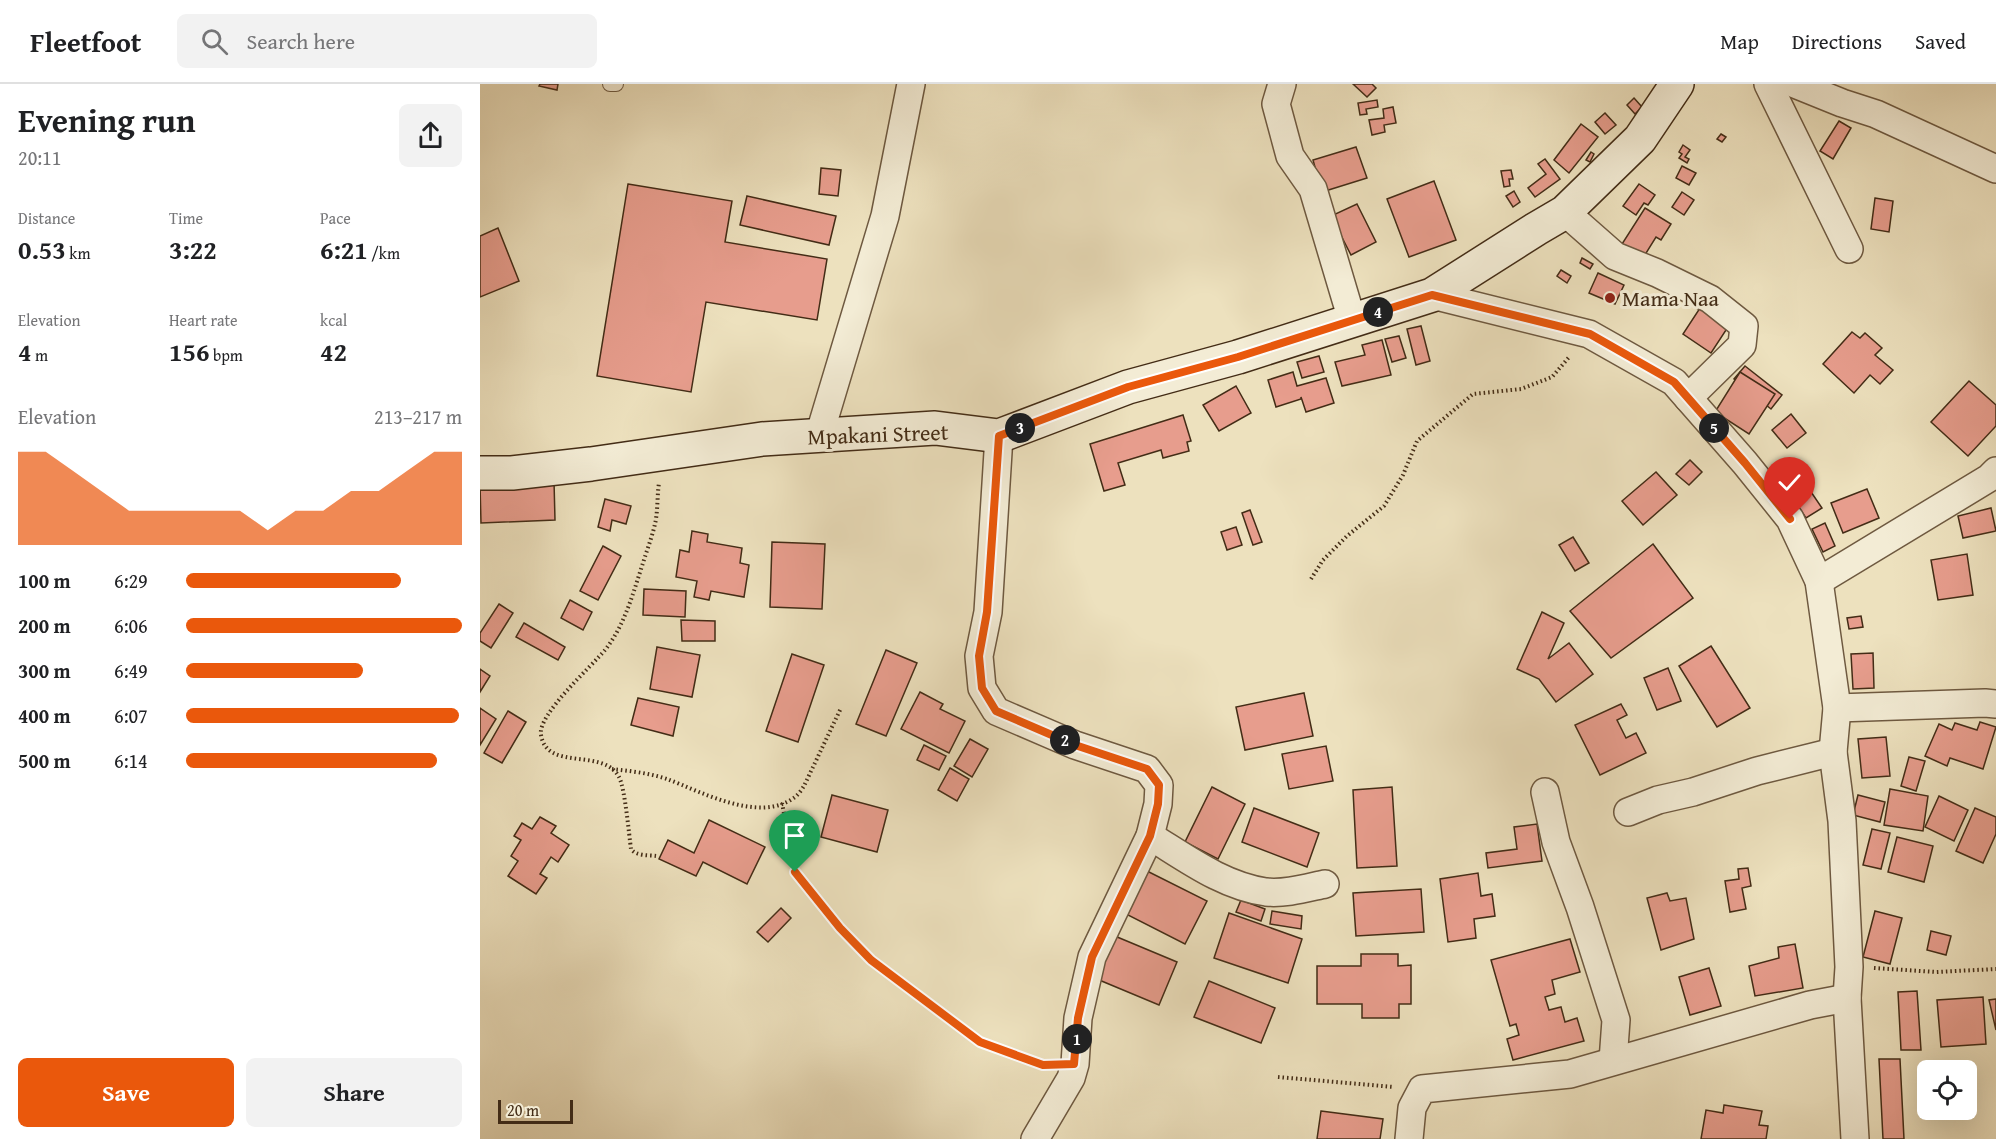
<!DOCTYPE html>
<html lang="en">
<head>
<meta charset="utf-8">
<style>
  :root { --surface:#fff; --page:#f2f2f2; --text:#202124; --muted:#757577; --line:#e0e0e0; --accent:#ea580c }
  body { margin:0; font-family:"Gentium Book Plus",serif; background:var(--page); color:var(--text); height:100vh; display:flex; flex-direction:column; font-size:22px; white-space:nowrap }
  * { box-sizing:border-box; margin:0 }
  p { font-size:20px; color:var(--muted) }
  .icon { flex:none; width:33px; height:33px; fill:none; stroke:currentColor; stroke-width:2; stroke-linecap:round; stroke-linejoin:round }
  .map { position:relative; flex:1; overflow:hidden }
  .details { display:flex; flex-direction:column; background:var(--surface); width:480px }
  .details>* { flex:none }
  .controls { position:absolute; left:1437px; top:976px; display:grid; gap:12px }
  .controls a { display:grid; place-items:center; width:60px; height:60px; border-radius:9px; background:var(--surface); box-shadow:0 6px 24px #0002; font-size:30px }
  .scale { position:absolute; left:18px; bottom:15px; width:75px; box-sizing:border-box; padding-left:6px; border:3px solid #432c16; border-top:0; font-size:16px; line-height:21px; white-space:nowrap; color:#432c16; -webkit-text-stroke:4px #f3ecd5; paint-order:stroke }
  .pin { position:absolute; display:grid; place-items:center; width:51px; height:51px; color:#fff; margin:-62px -26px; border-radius:50% 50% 50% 0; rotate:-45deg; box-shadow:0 0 6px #0007 }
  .pin .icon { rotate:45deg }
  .km { position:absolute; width:30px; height:30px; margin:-15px; border-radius:50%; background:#222; color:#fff; font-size:16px; line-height:30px; text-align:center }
  .round { display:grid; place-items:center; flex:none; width:63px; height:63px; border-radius:9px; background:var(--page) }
  .summary { display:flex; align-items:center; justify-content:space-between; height:102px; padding:0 18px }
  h1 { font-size:33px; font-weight:700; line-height:45px }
  .metrics { display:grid; grid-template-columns:repeat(3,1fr); gap:9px; height:102px; padding:6px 18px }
  .metrics div { display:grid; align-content:center }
  .metrics b { font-size:26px; font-weight:700 }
  .metrics small { font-size:16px; font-weight:400 }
  .metrics p { font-size:16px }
  .chart { height:168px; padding:12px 18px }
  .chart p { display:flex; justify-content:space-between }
  .chart svg { width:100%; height:108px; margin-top:6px; fill:var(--accent); opacity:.7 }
  .action { display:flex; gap:12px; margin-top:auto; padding:12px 18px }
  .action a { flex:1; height:69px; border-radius:9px; background:var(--accent); color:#fff; font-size:24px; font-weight:700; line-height:69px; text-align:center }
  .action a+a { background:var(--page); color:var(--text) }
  ul { padding:0 18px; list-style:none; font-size:20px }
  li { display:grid; grid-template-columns:96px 72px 1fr; align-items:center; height:45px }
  li i { height:15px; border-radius:8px; background:var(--accent) }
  header { display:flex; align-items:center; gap:36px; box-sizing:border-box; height:84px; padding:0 30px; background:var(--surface); border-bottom:2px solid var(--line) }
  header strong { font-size:28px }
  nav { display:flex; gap:33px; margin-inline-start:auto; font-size:21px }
  .search { width:420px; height:54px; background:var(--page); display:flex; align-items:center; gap:15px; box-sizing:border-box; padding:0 21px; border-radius:9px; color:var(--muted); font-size:22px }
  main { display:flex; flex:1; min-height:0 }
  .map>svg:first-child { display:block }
  .building { fill:#e79d8d; stroke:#432c16; stroke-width:1.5 }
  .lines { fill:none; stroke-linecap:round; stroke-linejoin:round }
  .lane-casing { stroke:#6e5940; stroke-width:16 }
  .street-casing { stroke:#6e5940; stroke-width:30 }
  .secondary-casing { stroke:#432c16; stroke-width:36 }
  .path { stroke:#432c16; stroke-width:4; stroke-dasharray:1.5 3; stroke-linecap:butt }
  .lane { stroke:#f3ecd5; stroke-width:14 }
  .street { stroke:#f3ecd5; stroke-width:27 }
  .secondary { stroke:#f3ecd5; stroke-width:33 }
  .route-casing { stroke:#fff; stroke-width:12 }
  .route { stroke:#ea580c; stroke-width:8 }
  .poi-dot { fill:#8f2418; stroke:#f3ecd5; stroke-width:2 }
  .labels { text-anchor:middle; stroke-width:6; stroke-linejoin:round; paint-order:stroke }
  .poi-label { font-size:22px; fill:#432c16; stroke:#f3ecd5; text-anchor:start }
  .street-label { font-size:22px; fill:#432c16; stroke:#f3ecd5 }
</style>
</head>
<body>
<header>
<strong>Fleetfoot</strong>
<div class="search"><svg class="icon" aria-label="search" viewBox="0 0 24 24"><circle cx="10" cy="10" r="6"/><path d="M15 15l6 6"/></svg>Search here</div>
<nav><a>Map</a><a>Directions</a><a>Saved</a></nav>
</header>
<main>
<section class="details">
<div class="summary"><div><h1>Evening run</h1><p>20:11</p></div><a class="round"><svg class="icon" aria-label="share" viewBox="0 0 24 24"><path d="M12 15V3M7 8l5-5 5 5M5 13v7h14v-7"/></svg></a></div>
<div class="metrics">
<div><p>Distance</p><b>0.53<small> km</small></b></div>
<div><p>Time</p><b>3:22</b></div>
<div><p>Pace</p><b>6:21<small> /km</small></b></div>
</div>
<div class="metrics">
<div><p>Elevation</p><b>4<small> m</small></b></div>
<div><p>Heart rate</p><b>156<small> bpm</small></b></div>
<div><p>kcal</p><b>42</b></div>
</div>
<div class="chart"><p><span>Elevation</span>213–217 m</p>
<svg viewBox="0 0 160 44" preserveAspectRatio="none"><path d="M0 44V6L10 6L20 14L30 22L40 30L50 30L60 30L70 30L80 30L90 38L100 30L110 30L120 22L130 22L140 14L150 6L160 6V44z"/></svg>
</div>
<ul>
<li><b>100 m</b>6:29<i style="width:78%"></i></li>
<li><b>200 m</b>6:06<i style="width:100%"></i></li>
<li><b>300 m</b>6:49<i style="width:64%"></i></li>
<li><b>400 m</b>6:07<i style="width:99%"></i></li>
<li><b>500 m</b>6:14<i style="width:91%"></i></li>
</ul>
<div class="action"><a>Save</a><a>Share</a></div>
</section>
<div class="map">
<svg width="1516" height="1055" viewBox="0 0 1516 1055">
  <rect width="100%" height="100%" fill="#ede1be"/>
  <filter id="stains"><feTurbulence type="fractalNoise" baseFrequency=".00333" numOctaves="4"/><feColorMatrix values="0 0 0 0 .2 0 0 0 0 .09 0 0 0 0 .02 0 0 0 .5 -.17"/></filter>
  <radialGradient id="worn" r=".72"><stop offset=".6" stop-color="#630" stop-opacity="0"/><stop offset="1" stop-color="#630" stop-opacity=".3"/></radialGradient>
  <g class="building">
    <polygon points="60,0 78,0 77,6 59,2"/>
    <polygon points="873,0 892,0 896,4 887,13"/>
    <polygon points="1154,14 1162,23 1155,30 1147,21"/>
    <polygon points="897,16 898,23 886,25 887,30 880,31 878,19"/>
    <polygon points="913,23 916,39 904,41 905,48 892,51 889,36 904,34 903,25"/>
    <polygon points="1125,29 1136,41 1125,50 1115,38"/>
    <polygon points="1359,37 1371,44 1353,75 1340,67"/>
    <polygon points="1101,40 1118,53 1089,89 1074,76"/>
    <polygon points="1241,50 1246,53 1242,58 1237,55"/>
    <polygon points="1203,61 1210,66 1205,73 1209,75 1207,79 1199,74 1202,70 1199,68"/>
    <polygon points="876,63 887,94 842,108 833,76"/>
    <polygon points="1111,68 1114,70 1110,78 1106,76"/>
    <polygon points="1065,75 1080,95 1055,113 1048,104 1066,90 1058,80"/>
    <polygon points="1202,82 1216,89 1209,101 1196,94"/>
    <polygon points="341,84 361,86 358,112 339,110"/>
    <polygon points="1031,86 1033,95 1029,95 1030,102 1024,103 1021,87"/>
    <polygon points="954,97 976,156 929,173 907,115"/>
    <polygon points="148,100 252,117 245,158 347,175 337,236 226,218 211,308 117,292"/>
    <polygon points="1159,100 1175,111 1168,121 1164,119 1156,131 1143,122"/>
    <polygon points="1034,107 1040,118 1033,123 1026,112"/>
    <polygon points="1202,108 1214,116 1204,131 1192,123"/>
    <polygon points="267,112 356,132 349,161 260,141"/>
    <polygon points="1395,114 1413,117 1409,148 1391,145"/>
    <polygon points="877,120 896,158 871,171 851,132"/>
    <polygon points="1165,124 1191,140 1181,156 1176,153 1163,174 1142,160"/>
    <polygon points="18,144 39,197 0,213 0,152"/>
    <polygon points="1102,174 1113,180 1110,185 1100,179"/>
    <polygon points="1081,186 1091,192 1087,199 1077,192"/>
    <polygon points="1118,189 1144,201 1135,220 1109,209"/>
    <polygon points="1220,224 1248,243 1231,269 1203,250"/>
    <polygon points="941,242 950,277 936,281 927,245"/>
    <polygon points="1372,248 1380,254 1385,249 1402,264 1395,271 1413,286 1400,300 1390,291 1374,309 1343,280"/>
    <polygon points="919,252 926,274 912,278 905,255"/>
    <polygon points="902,256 911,291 862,302 855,278 885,271 882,261"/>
    <polygon points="839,272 844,288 822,294 817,278"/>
    <polygon points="1265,282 1302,311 1291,325 1254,295"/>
    <polygon points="813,288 817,302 846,294 854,319 826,328 821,313 821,315 796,323 788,296"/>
    <polygon points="1260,288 1295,310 1269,350 1235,328"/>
    <polygon points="1489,297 1516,321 1516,342 1488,372 1451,338"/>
    <polygon points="756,302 771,329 739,347 723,321"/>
    <polygon points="1311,330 1326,349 1307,364 1292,346"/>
    <polygon points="703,331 711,357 707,358 709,367 683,374 681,366 638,379 645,401 624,407 610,360"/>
    <polygon points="1210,376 1222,388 1209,401 1196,390"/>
    <polygon points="1310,377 1342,424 1326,434 1295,387"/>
    <polygon points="1176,388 1197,411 1163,441 1142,417"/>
    <polygon points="74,397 75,436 1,439 0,400"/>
    <polygon points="1387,405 1399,434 1363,449 1351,419"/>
    <polygon points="125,415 151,422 146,440 132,436 130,447 118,443"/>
    <polygon points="1511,424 1516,447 1483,454 1478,432"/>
    <polygon points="770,426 782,458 773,461 762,429"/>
    <polygon points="1345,439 1355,462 1343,468 1332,445"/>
    <polygon points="756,443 762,461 747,466 741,448"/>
    <polygon points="212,447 228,450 227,458 262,464 260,479 269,481 264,513 231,507 229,516 214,513 217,497 196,493 200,466 209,468"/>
    <polygon points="1093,453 1109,479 1095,487 1079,461"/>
    <polygon points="292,458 345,460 342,525 290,523"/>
    <polygon points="1173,460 1213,514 1131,574 1090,527"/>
    <polygon points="123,462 141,472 118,516 100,507"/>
    <polygon points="1487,470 1493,511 1458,516 1451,476"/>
    <polygon points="164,505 206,507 205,533 163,531"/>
    <polygon points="90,516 112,528 103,546 81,534"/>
    <polygon points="19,520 33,529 11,564 0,557 0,549"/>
    <polygon points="1062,528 1084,539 1068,575 1089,559 1113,590 1076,618 1059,595 1037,585"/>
    <polygon points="1381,532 1383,543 1369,545 1367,534"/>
    <polygon points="201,536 235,537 235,557 202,557"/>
    <polygon points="44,539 85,563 78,576 36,553"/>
    <polygon points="1231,562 1270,624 1237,643 1199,582"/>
    <polygon points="177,563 220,571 212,613 170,605"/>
    <polygon points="406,566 437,579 406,652 376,640"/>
    <polygon points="1393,569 1394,604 1373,605 1371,570"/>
    <polygon points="312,570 344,581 318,658 286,647"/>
    <polygon points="1188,584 1201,617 1177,626 1164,594"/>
    <polygon points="0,585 10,592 0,608"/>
    <polygon points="440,608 463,620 460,625 485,637 469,669 421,645"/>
    <polygon points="824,609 833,652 765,666 756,623"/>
    <polygon points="158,614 199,623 193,652 151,641"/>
    <polygon points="1141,620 1147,631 1137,636 1146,654 1156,649 1166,669 1120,691 1095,641"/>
    <polygon points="0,624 16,635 0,661"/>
    <polygon points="28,627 46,638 22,679 4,669"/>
    <polygon points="1500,638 1516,643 1503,685 1470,674 1467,682 1445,672 1459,640 1472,646 1475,639 1497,646"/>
    <polygon points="1406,653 1410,692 1382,694 1378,655"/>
    <polygon points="490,655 508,665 492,693 474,682"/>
    <polygon points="444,661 466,672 459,686 437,676"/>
    <polygon points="846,662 853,697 809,705 802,670"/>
    <polygon points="1429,673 1445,677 1436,707 1421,702"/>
    <polygon points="470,684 489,695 477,717 458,706"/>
    <polygon points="732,703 765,720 738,775 705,758"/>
    <polygon points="912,703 917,782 877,784 873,706"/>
    <polygon points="1410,705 1448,712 1443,747 1404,741"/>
    <polygon points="352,711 408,726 397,768 341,753"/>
    <polygon points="1378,711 1405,718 1400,738 1373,731"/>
    <polygon points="1459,712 1488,726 1474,757 1445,743"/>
    <polygon points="774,724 839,749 827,783 762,758"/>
    <polygon points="1495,724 1516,733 1516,750 1503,779 1476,767"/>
    <polygon points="60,733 76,742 71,749 89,761 78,778 71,773 60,790 67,794 56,810 28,792 38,777 31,772 41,756 34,752 42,739 52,745"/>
    <polygon points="229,736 285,763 267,800 223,778 216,792 179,775 188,756 214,769"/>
    <polygon points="1057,740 1062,777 1008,784 1006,769 1037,765 1034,743"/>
    <polygon points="1392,745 1410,749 1401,785 1383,781"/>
    <polygon points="1417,753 1453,762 1444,798 1408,788"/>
    <polygon points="1268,784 1271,802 1262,804 1266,825 1250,828 1245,797 1259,795 1258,785"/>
    <polygon points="663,785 727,817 705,860 642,828"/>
    <polygon points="998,789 1001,812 1012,810 1015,832 994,835 996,854 968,858 960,795"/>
    <polygon points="941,805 944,848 876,852 873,809"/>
    <polygon points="1187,809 1190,817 1206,814 1214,855 1181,866 1167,814"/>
    <polygon points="761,816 785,825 781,837 756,828"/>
    <polygon points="301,824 311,834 288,858 277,848"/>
    <polygon points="792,827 822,832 821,845 790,840"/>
    <polygon points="1395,827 1422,834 1410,880 1383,873"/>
    <polygon points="749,829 822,855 808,899 734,874"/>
    <polygon points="1451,847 1471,852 1466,871 1447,866"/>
    <polygon points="630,850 697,878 679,921 612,893"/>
    <polygon points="1090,855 1100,888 1072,896 1075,910 1065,913 1069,926 1081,923 1085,938 1097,934 1104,957 1033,976 1027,955 1039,951 1036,940 1030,942 1011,876"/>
    <polygon points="1315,860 1323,904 1275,912 1269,882 1299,874 1298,863"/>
    <polygon points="881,870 918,870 918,882 931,881 931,920 919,920 919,934 882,934 882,920 837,920 837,882 881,882"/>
    <polygon points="1229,884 1241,922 1210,931 1199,893"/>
    <polygon points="729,897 795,924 781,959 714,933"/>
    <polygon points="1437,907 1441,966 1421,966 1418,908"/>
    <polygon points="1503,913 1506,960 1461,963 1457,916"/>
    <polygon points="1516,915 1516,946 1509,916"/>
    <polygon points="1399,975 1420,975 1424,1055 1403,1055"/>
    <polygon points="1244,1021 1282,1027 1279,1041 1288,1042 1286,1055 1221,1055 1226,1026 1243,1029"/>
    <polygon points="841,1027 903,1035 900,1055 837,1055"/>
  </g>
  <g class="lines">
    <defs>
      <polyline id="lane" points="130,0 136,0"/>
      <g id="street">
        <polyline points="802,0 796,20 810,72 833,105 872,236"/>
        <polyline points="1288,0 1369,165"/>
        <polyline points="1315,0 1362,19 1396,30 1516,85"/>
        <polyline points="1085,128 1135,172 1177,189 1230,215 1264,242 1262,261 1208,314"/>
        <polyline points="952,211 1109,250 1194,298 1265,379 1310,435 1339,497 1357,624 1353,668 1362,737 1369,883 1367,914 1375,1055"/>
        <polyline points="339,352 405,132 431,0"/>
        <polyline points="519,352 508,528 499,572 502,604 516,627 595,661 667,685 679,701 678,720 670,752 612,873 598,934 595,980 591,994 555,1055"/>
        <polyline points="1339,497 1509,394 1516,387"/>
        <polyline points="1357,624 1505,619 1516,620"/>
        <polyline points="1065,708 1076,758 1100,823 1136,936 1133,977"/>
        <polyline points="1148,728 1178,716 1213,708 1277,687 1353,668"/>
        <path d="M670,752C706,774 743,802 786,808C805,810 826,804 845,800"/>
        <polyline points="929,1055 932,1024 942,1005 1090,990 1330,921 1367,914"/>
      </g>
      <polyline id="secondary" points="0,389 32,389 111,380 282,355 455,344 519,352 648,303 758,273 952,211 1056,145 1085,128 1160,55 1197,0"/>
    </defs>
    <use href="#lane" class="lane-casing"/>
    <use href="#street" class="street-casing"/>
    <use href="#secondary" class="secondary-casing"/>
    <g class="path">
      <polyline points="831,495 843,476 867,452 904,422 923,391 937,357 993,310 1041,305 1072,293 1090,272"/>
      <path d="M132,685C150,687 169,689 187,695C222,708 280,740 315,713C319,710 322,705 324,702L361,624"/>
      <polyline points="302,719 315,788 360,844 391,876 500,958 539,974 563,981 570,981"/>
      <path d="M176,772C168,771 156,772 151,765C149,751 145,704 139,693C123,663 67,688 61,651C57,631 111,583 125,566C145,541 153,509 163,479C167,466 172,453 175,440C178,427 177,412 179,399"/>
      <polyline points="1394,884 1456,888 1516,885"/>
      <polyline points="798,993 914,1003"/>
    </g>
    <use href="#lane" class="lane"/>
    <use href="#street" class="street"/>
    <use href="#secondary" class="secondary"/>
  </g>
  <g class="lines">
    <defs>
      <polyline id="route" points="315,788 360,844 391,876 500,958 563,981 594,980 598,934 612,873 670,752 678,720 679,701 667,685 595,661 516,627 502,604 499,572 507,528 519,352 648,303 758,273 952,211 1110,250 1194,298 1265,379 1310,435"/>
    </defs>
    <use href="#route" class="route-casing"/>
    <use href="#route" class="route"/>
  </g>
  <circle class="poi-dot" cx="1130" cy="214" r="6"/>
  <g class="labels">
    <g class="poi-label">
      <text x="1142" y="222">Mama Naa</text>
    </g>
    <g class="street-label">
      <text transform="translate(398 350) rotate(-2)" y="8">Mpakani Street</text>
    </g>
  </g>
  <rect width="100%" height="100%" filter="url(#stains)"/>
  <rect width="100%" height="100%" fill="url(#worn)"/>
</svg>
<div class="controls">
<a><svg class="icon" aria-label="locate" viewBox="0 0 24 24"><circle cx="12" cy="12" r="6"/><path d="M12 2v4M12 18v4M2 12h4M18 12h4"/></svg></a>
</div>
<div class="scale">20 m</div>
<div class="pin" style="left:315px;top:788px;background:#1e9e55"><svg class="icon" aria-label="arrive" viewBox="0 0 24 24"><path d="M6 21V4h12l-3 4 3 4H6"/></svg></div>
<div class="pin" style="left:1310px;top:435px;background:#d93025"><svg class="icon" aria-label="check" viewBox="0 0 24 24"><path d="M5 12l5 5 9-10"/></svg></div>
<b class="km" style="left:597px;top:955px">1</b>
<b class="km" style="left:585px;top:656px">2</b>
<b class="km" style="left:540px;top:344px">3</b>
<b class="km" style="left:898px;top:228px">4</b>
<b class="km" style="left:1234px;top:344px">5</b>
</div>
</main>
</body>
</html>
